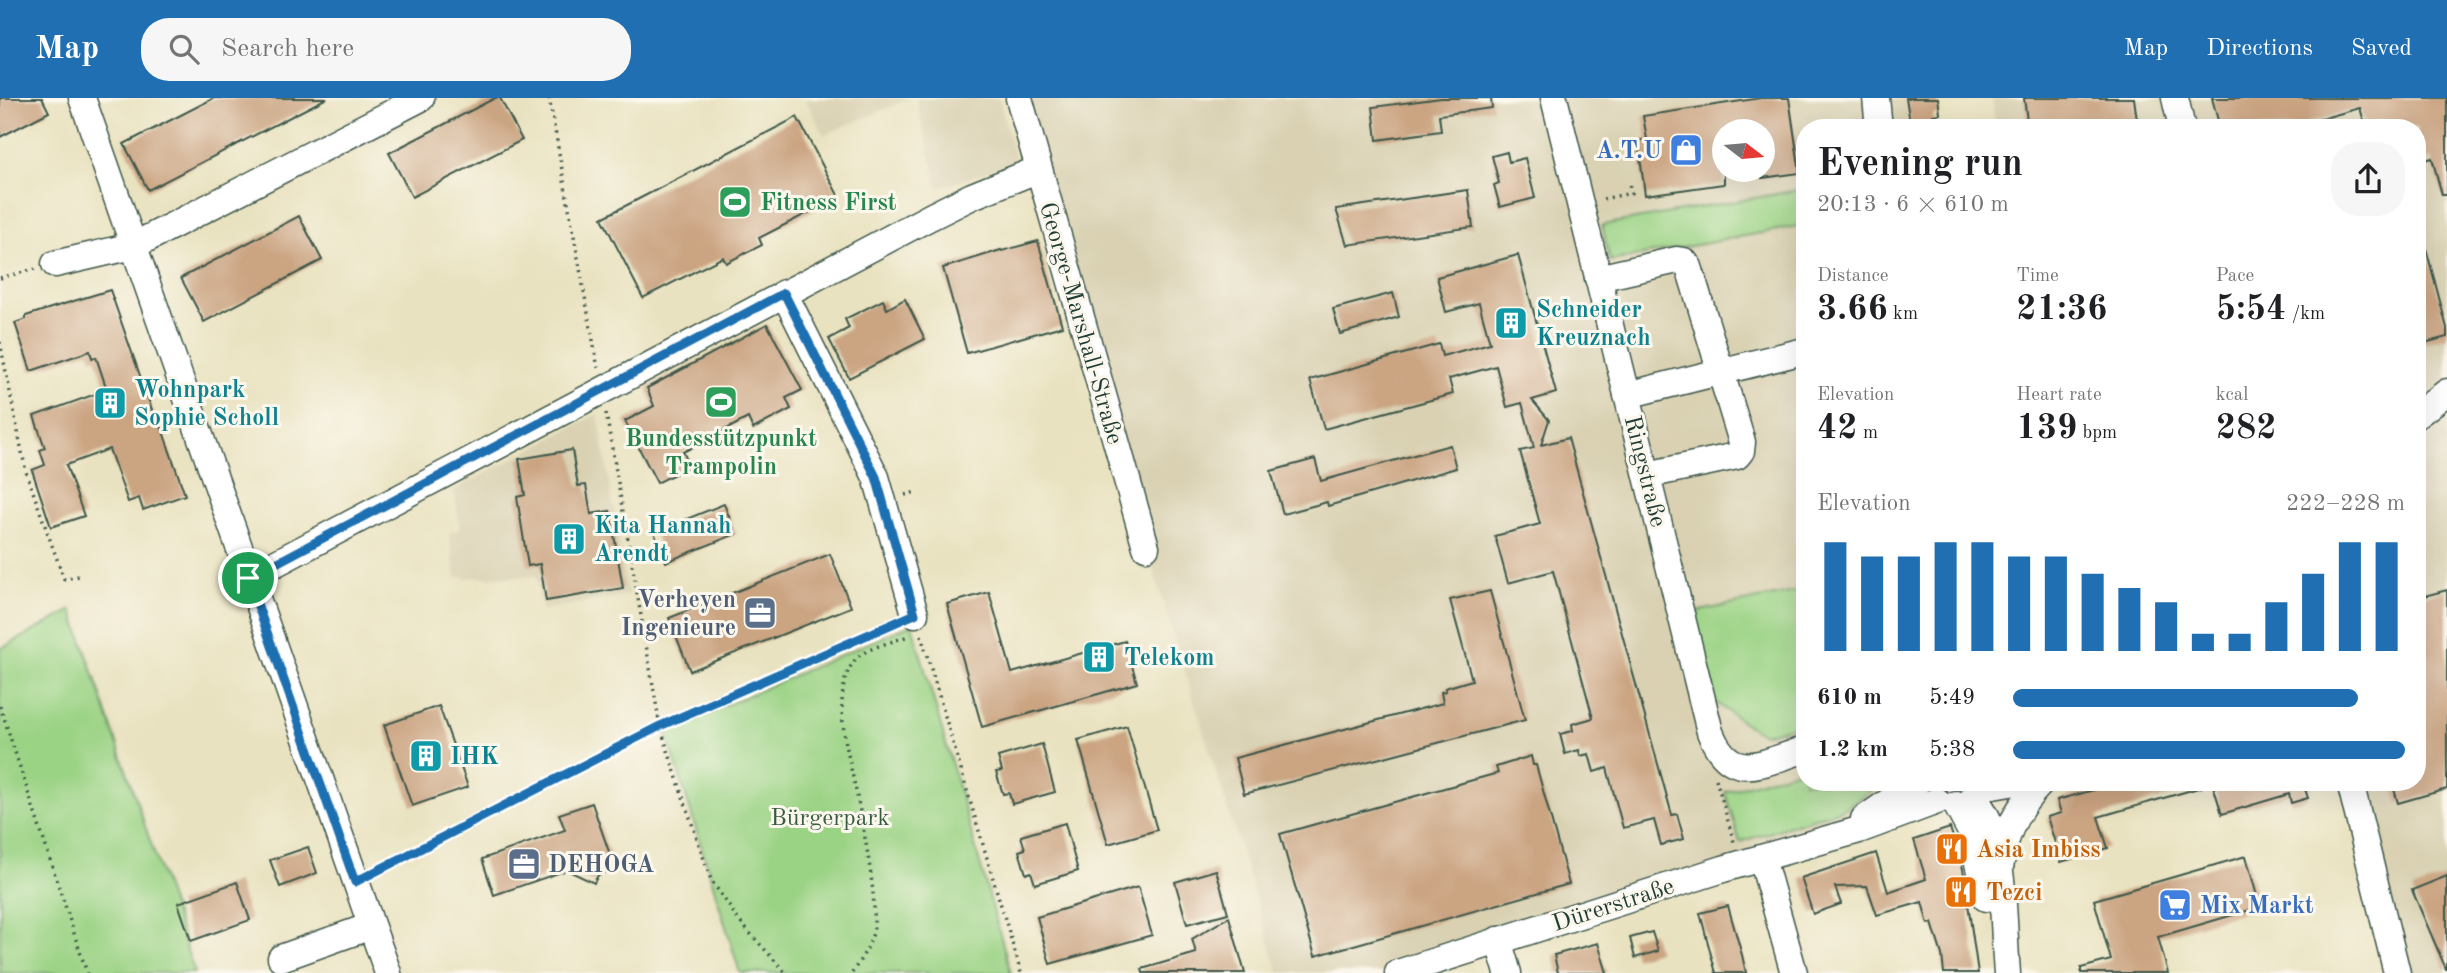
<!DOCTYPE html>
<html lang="en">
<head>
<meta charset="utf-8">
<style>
  :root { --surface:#fff; --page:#f6f6f6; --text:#202124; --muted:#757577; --accent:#1f6fb2 }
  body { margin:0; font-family:"Old Standard TT",serif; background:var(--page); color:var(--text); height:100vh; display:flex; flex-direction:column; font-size:26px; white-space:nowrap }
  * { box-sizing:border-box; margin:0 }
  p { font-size:23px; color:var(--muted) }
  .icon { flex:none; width:38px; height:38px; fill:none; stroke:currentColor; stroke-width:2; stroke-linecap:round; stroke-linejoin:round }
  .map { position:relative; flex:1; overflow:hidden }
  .side { position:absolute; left:1796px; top:21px; width:630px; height:672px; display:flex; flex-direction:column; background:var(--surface); border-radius:28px; box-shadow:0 7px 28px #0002 }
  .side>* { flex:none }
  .needle { width:46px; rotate:106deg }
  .controls { position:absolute; left:1712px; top:21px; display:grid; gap:14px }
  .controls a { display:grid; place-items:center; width:63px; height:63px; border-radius:50%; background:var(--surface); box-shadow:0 7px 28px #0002; font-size:35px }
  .pin { position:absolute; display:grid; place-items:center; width:60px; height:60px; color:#fff; margin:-30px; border:4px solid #fff; border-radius:50%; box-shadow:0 2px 7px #0007 }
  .round { display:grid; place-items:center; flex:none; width:74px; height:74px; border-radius:28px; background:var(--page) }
  .overview { display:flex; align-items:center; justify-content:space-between; height:119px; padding:0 21px }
  h1 { font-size:38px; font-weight:700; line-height:52px }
  .stats { display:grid; grid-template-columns:repeat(3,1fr); gap:10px; height:119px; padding:7px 21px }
  .stats div { display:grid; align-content:center }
  .stats b { font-size:35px; font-weight:700 }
  .stats small { font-size:19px; font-weight:400 }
  .stats p { font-size:19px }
  .chart { height:196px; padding:14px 21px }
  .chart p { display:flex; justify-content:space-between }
  .chart svg { width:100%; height:126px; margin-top:7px; stroke:var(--accent); stroke-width:6 }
  ul { padding:0 21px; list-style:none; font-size:23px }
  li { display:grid; grid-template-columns:112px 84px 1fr; align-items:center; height:52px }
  li i { height:18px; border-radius:9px; background:var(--accent) }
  header { display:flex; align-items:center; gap:42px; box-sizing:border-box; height:98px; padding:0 35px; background:var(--accent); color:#fff }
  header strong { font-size:33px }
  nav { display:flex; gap:38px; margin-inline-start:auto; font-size:24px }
  .search { width:490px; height:63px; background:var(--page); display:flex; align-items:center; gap:18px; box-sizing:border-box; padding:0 24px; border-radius:28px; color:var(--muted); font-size:26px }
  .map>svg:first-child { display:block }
  .built { fill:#d9d1b2; fill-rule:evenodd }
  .green { fill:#9bd385; stroke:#5d885c; stroke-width:2 }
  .building { fill:#cba482 }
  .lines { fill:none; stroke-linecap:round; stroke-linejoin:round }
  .minor-casing { stroke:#3d5649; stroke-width:29 }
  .path { stroke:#3d5649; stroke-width:3.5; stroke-dasharray:2 5; stroke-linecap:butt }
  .minor { stroke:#fff; stroke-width:26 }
  .route-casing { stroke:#fff; stroke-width:14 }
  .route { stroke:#1f6fb2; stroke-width:9 }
  .labels { text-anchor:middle; stroke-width:6; stroke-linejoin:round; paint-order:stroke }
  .shop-label { font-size:24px; font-weight:bold; fill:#366cbe; stroke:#fbf7ec; text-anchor:end }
  .leisure-label { font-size:24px; font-weight:bold; fill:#27864d; stroke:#fbf7ec; text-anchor:start }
  .culture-label { font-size:24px; font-weight:bold; fill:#0d838f; stroke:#fbf7ec; text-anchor:start }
  .street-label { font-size:24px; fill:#1f3d34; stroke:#fbf7ec }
  .service-label { font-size:24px; font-weight:bold; fill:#4e5e75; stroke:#fbf7ec; text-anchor:end }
  .park-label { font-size:24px; fill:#385b44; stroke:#fbf7ec }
  .food-label { font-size:24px; font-weight:bold; fill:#c56008; stroke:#fbf7ec; text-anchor:start }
</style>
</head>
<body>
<header>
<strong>Map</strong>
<div class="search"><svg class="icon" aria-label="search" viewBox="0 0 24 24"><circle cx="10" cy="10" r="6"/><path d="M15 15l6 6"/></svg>Search here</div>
<nav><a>Map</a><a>Directions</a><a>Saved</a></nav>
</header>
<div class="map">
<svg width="2447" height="875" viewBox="0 0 2447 875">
  <rect width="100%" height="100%" fill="#fbf7ec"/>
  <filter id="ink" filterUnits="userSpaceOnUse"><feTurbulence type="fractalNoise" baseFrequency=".0143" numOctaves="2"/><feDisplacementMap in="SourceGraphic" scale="14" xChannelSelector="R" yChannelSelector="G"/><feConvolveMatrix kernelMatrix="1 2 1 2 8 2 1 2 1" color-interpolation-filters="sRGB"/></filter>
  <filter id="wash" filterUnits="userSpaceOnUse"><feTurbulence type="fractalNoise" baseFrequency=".00686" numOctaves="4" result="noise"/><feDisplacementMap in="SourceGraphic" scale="28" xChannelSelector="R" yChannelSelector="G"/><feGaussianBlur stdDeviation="1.57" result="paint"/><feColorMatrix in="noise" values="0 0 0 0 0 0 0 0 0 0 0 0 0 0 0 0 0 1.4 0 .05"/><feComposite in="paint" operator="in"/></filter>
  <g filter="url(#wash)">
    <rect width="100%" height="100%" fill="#e9e2c0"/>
    <g class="built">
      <polygon points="805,0 911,0 824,37"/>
      <polygon points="916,0 999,0 1016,64 938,90"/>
      <path d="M1021,0H1906L1909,30H1804V684H1930L1825,740L1398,875H1279L1146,449ZM1724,33H1762V72H1724Z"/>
      <polygon points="1992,0 2447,0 2447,875 2397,875 2350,684 2417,684 2417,30 1995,30"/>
      <polygon points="598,316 628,497 542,512 536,478 456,480 449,436 460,431 454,392"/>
    </g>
    <g class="green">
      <polygon points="1804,91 1804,127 1610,163 1602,127"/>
      <polygon points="1804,492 1804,626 1764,636 1753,631 1712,602 1689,515"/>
      <polygon points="72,512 191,864 195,875 0,875 0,551"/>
      <polygon points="912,526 1011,875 740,875 666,633"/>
      <polygon points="1804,670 1804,684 1879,684 1879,687 1843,711 1740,744 1725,694"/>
    </g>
    <g id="blocks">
      <g class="building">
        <polygon points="0,0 42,0 49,14 0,39"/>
        <polygon points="214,0 327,0 148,92 124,46"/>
        <polygon points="495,0 500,0 522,42 412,99 389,55"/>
        <polygon points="1441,0 1491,0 1492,10 1439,17 1441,33 1377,42 1373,9"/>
        <polygon points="1761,0 1789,0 1800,75 1762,80 1762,33 1724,33 1724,86 1645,97 1638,43 1647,41 1643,18"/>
        <polygon points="1906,0 1938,0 1940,16 1933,17 1935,30 1911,30"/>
        <polygon points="2024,0 2134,0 2138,30 2028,30"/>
        <polygon points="2212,0 2447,0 2447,97 2442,97 2432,60 2417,64 2417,30 2366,30 2360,10 2288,30 2220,30"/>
        <polygon points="797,19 839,99 759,140 762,147 726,165 723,159 643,200 602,120"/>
        <polygon points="1507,54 1509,64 1525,60 1535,100 1500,109 1494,87 1499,85 1492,58"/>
        <polygon points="1468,92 1473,129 1347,147 1336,111"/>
        <polygon points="299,118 322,162 204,224 181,180"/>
        <polygon points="2422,135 2447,230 2447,239 2417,247 2417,136"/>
        <polygon points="1038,143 1062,228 967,255 943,170 1001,152 1002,153"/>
        <polygon points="1518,157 1556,295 1532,302 1549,322 1541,347 1568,340 1672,717 1677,716 1684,741 1661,747 1654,722 1623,730 1607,670 1594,674 1589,656 1580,658 1579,652 1565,656 1560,636 1573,633 1572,626 1593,620 1553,473 1508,485 1495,438 1540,426 1520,353 1534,350 1522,305 1507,309 1496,268 1449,281 1453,296 1324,331 1310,282 1439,246 1442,258 1490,245 1479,205 1446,214 1437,179"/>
        <polygon points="110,192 157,326 160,325 185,397 143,412 139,400 128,404 109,351 66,367 84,418 51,429 32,372 45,367 40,352 45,350 34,318 107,292 96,259 92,260 90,253 31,273 15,225 26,221 26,218 51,210"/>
        <polygon points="1393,195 1399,219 1340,236 1333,211"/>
        <polygon points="905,201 925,241 849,280 829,241 849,230 845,221 883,202 887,211"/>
        <polygon points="767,226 802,292 786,300 791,311 753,331 748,320 683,354 690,368 657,385 625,323 654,308 647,290"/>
        <polygon points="1450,347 1456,370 1328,408 1327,404 1283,416 1271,373 1315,361 1321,383"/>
        <polygon points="572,352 578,388 586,387 591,416 610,413 623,490 546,503 540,466 528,468 517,399 525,397 519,361"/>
        <polygon points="724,406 736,436 666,464 654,434"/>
        <polygon points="830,456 851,509 690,573 669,520"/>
        <polygon points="2447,492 2447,691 2398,705 2392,684 2417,684 2417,500"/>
        <polygon points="1490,493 1525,622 1244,696 1235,660 1443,605 1441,594 1446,593 1445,590 1472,582 1450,502"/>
        <polygon points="989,494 1012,575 1125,543 1137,585 982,629 947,506"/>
        <polygon points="439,608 468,689 412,708 384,627"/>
        <polygon points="1127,628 1157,732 1108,746 1078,642"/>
        <polygon points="1042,646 1055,694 1012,706 1009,695 1003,696 996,674 1002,673 998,659"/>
        <polygon points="1531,658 1533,667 1536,667 1569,786 1315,858 1280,736 1498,675 1496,669"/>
        <polygon points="2100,684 2202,684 2202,689 2098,719 2108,750 2061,764 2047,719 2061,715 2057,702 2101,690"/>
        <polygon points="2212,684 2313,684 2313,689 2305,691 2308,700 2291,705 2289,696 2222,716"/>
        <polygon points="592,705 615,771 598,777 594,785 567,772 494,797 482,761 565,732 559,716"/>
        <polygon points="1065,725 1078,773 1035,786 1031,774 1026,776 1019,753 1025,751 1021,738"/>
        <polygon points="1950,730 1963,771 1978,875 1944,875 1942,857 1932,825 1928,826 1922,804 1877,817 1867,788 1835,789 1841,806 1813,816 1801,780 1876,755 1888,794 1926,781 1914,742"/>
        <polygon points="308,749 317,775 280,789 270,762"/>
        <polygon points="2246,758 2260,809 2158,839 2168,875 2081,875 2081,870 2111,862 2094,802"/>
        <polygon points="1216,772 1228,815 1187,826 1175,784"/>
        <polygon points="2447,778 2447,871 2446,871 2412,792"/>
        <polygon points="237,784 250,822 191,843 178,805"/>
        <polygon points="1138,789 1152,837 1050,866 1037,819"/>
        <polygon points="1728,808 1742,857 1746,875 1716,875 1710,853 1700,815"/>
        <polygon points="1229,819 1245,875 1143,875 1142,871 1196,855 1192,841"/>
        <polygon points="1652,834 1658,853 1635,860 1630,840"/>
        <polygon points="1598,845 1607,875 1558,875 1554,857"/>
      </g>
    </g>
  </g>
  <g filter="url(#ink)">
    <use href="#blocks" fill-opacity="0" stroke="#3d5649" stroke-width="2"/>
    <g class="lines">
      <defs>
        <g id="minor">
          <polyline points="82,0 388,875"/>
          <polyline points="1019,0 1146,449"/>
          <path d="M1554,0L1710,634C1731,687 1762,664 1804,652"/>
          <polyline points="1876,0 1879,30"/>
          <polyline points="2175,0 2182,30"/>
          <polyline points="55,166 133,148 421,0"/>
          <polyline points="1598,180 1677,162 1684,163 1689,169 1742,344 1741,353 1737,358 1647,377"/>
          <polyline points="784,195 876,379 915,516"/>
          <polyline points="1627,297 1804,253"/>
          <polyline points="2417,317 2447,294"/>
          <polyline points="248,480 930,119 972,98 1039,71"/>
          <polyline points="2350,684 2397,875"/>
          <polyline points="1981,690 2016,684"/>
          <path d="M1974,698C1979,707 1987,717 1990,727C2005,773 2003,827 2007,875"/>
          <polyline points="1956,706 1971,734 1986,800"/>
          <polyline points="1864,721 1917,684"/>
          <polyline points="1762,760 1794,875"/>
          <path d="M2001,765C2005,733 2019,707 2042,684"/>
          <polyline points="1498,842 1508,875"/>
          <polyline points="281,860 371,828"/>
          <polyline points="1398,875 1723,771 1859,732 1937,703"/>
        </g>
      </defs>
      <use href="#minor" class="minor-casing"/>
      <g class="path">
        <polyline points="549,0 598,270"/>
        <polyline points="1603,101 1631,95 1629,85"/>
        <polyline points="0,180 35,171"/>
        <polyline points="0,244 26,374 64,481 79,478"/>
        <polyline points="606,315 660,628 687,711 711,782 740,824 786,875"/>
        <polyline points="905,397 916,394"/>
        <polyline points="921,537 1021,875"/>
        <polyline points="0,608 87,875"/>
        <polyline points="1716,681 1734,744"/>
        <polyline points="376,773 660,628 896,525"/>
        <path d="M852,875C861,860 873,845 874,827C876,792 864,734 857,698C850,661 826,588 859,558C868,550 895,543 908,538"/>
      </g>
      <use href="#minor" class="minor"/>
    </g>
  </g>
  <g class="lines" filter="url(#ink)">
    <defs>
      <polygon id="route" points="784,195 876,379 915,516 660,628 355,784 248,480"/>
    </defs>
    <use href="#route" class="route-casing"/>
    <use href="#route" class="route"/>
  </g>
  <defs>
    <symbol id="shop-square" viewBox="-11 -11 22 22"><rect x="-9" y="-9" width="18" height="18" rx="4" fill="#3f7fe0" stroke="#fbf7ec"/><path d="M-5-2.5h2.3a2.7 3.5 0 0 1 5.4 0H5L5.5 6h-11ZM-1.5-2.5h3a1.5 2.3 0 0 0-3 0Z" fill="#fff"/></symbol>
    <symbol id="stadium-square" viewBox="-11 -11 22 22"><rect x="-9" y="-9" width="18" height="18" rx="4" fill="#2e9e5b" stroke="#fbf7ec"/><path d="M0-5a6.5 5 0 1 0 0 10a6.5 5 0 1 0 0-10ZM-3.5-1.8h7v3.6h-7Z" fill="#fff"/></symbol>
    <symbol id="building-square" viewBox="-11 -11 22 22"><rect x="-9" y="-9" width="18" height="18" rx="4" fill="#0f9aa8" stroke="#fbf7ec"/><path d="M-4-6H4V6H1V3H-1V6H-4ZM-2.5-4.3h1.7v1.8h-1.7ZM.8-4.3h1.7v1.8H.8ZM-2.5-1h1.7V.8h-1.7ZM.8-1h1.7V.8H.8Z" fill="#fff"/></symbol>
    <symbol id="office-square" viewBox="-11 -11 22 22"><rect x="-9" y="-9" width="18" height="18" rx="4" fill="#5c6f8a" stroke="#fbf7ec"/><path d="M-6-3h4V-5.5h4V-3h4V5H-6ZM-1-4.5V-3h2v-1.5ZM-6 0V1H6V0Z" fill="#fff"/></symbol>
    <symbol id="restaurant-square" viewBox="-11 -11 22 22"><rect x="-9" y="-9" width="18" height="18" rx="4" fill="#e8710a" stroke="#fbf7ec"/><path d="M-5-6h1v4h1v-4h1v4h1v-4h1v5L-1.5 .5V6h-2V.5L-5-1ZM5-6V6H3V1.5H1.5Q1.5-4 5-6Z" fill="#fff"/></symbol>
    <symbol id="supermarket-square" viewBox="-11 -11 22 22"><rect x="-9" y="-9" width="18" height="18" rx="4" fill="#3f7fe0" stroke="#fbf7ec"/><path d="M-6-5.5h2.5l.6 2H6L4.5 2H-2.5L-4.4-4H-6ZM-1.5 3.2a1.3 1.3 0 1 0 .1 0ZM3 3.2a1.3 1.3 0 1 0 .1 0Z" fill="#fff"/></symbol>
  </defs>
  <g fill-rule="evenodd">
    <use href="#shop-square" x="1667" y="33" width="38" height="38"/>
    <use href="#stadium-square" x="716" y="85" width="38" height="38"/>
    <use href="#building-square" x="1492" y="206" width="38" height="38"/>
    <use href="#stadium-square" x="702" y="285" width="38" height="38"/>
    <use href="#building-square" x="91" y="286" width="38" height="38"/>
    <use href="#building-square" x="550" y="422" width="38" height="38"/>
    <use href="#office-square" x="741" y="496" width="38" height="38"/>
    <use href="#building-square" x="1080" y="540" width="38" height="38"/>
    <use href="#building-square" x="407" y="639" width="38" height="38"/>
    <use href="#restaurant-square" x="1933" y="732" width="38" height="38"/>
    <use href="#office-square" x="505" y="747" width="38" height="38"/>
    <use href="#restaurant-square" x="1942" y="775" width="38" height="38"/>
    <use href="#supermarket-square" x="2156" y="788" width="38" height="38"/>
  </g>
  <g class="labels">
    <g class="shop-label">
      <text x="1662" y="60">A.T.U</text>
      <text x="2200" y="815" text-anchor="start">Mix Markt</text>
    </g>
    <g class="leisure-label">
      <text x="760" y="112">Fitness First</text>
      <text x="721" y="348" text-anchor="middle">Bundesstützpunkt<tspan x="721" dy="28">Trampolin</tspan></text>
    </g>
    <g class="culture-label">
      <text x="1536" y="219">Schneider<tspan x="1536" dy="28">Kreuznach</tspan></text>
      <text x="134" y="299">Wohnpark<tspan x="134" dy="28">Sophie Scholl</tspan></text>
      <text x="594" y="435">Kita Hannah<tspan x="594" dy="28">Arendt</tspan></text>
      <text x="1124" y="567">Telekom</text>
      <text x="450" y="666">IHK</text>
    </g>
    <g class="street-label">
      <text transform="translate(1082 225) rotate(74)" y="8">George-Marshall-Straße</text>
      <text transform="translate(1646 373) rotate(76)" y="8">Ringstraße</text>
      <text transform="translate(1613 806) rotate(-18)" y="8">Dürerstraße</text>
    </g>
    <g class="service-label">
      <text x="736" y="509">Verheyen<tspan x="736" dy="28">Ingenieure</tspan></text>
      <text x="548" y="774" text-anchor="start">DEHOGA</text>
    </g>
    <g class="park-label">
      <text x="830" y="727">Bürgerpark</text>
    </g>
    <g class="food-label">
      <text x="1976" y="759">Asia Imbiss</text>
      <text x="1986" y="802">Tezci</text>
    </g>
  </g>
</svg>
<div class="controls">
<a><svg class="needle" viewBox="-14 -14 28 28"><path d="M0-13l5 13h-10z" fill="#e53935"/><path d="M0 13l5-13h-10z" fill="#757577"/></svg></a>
</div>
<div class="pin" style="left:248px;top:480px;background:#1e9e55"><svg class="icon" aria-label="arrive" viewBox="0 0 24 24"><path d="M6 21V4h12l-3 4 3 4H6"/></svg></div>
<section class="side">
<div class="overview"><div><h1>Evening run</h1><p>20:13 · 6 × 610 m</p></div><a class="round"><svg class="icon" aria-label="share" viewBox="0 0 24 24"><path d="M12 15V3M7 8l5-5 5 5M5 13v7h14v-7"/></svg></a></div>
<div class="stats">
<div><p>Distance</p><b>3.66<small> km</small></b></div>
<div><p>Time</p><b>21:36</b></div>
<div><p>Pace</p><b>5:54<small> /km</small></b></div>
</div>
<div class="stats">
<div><p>Elevation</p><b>42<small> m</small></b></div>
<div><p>Heart rate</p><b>139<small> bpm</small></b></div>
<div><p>kcal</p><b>282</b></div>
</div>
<div class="chart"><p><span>Elevation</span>222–228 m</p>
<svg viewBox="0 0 160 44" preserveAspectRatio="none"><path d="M5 44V6M15 44V11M25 44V11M35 44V6M45 44V6M55 44V11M65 44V11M75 44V17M85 44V22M95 44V27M105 44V38M115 44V38M125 44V27M135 44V17M145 44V6M155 44V6"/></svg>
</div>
<ul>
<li><b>610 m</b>5:49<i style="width:88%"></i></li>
<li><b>1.2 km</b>5:38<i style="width:100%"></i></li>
</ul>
</section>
</div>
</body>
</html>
